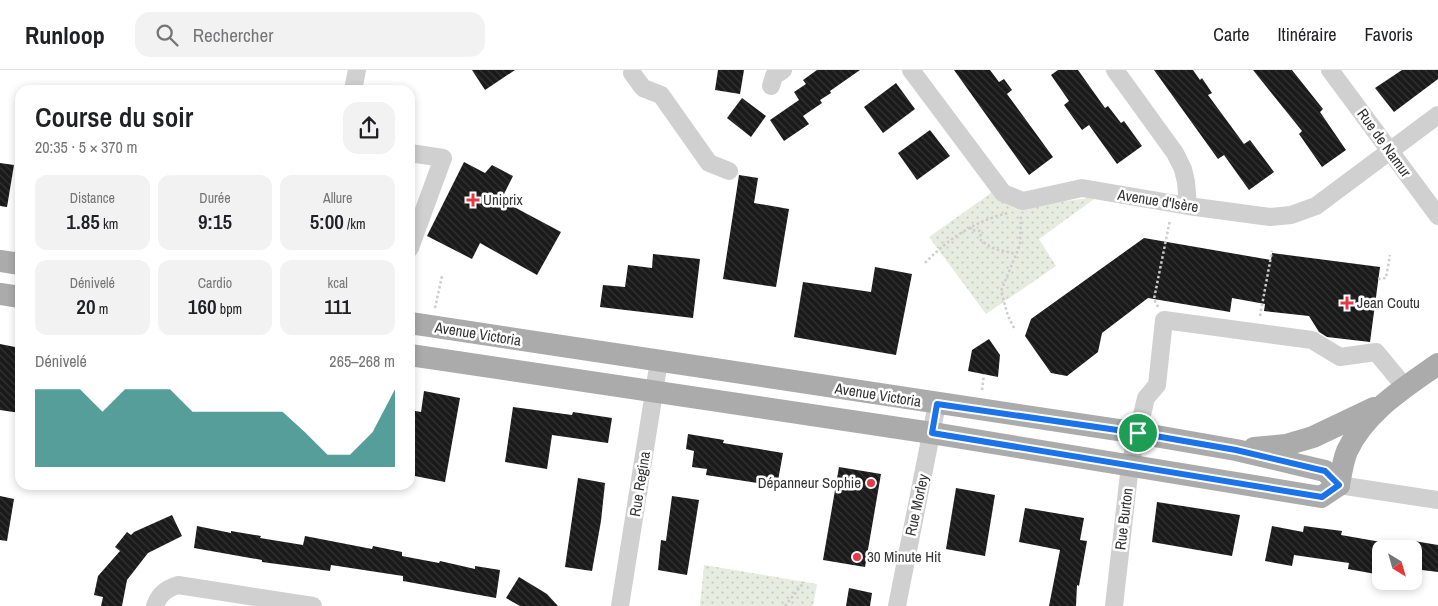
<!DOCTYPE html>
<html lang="fr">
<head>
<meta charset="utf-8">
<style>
  :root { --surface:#fff; --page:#f2f2f2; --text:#202124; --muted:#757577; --line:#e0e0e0; --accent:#0f766e }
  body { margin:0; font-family:"Archivo Narrow",sans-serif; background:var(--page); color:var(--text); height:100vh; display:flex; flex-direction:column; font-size:19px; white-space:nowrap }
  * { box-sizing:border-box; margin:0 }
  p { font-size:16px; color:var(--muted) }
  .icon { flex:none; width:28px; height:28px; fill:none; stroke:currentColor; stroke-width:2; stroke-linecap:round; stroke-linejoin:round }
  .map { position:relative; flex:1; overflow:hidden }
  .sheet { position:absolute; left:15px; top:15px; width:400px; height:405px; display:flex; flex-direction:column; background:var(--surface); border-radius:15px; box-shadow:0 2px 8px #0003 }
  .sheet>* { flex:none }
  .needle { width:32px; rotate:143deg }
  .fabs { position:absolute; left:1372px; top:470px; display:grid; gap:10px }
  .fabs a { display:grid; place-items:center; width:50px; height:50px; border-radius:10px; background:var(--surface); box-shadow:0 2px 8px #0003; font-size:25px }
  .pin { position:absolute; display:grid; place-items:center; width:42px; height:42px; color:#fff; margin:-21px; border:2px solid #fff; border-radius:50%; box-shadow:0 1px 5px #0007 }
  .round { display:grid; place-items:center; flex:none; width:52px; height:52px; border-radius:15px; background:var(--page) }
  .head { display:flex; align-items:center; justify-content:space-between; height:85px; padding:0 20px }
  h1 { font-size:28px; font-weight:600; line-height:38px }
  .figures { display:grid; grid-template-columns:repeat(3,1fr); gap:8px; height:85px; padding:5px 20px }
  .figures div { display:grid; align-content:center; border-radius:12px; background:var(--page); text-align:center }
  .figures b { font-size:21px; font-weight:600 }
  .figures small { font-size:14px; font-weight:400 }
  .figures p { font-size:14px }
  .chart { height:140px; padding:10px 20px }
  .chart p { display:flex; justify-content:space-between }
  .chart svg { width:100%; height:90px; margin-top:5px; fill:var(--accent); opacity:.7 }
  header { display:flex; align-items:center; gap:30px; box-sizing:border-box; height:70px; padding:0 25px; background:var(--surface); border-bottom:1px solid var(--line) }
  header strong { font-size:24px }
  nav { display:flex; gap:28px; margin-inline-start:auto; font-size:18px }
  .search { width:350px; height:45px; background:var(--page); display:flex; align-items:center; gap:12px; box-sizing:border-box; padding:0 18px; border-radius:15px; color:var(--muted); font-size:19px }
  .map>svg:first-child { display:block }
  .park { fill:url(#park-dots) }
  .building { fill:url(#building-back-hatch) }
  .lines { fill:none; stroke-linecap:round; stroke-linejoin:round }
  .path { stroke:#cdcdcd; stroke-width:2.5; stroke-dasharray:2.5 2.5; stroke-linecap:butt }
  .minor { stroke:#d0d0d0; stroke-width:18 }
  .major { stroke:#ababab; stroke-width:22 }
  .route-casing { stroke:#fff; stroke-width:10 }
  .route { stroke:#1a73e8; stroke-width:6 }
  .poi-dot { fill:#e63946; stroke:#fff; stroke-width:2 }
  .labels { text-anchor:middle; stroke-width:5; stroke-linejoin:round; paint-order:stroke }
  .street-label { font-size:15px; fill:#333; stroke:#fff }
  .poi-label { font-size:15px; fill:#333; stroke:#fff; text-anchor:start }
</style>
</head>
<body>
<header>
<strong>Runloop</strong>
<div class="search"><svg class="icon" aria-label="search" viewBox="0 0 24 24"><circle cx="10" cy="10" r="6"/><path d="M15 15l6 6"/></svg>Rechercher</div>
<nav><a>Carte</a><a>Itinéraire</a><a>Favoris</a></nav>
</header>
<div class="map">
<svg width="1438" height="536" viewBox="0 0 1438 536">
  <defs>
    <pattern id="park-dots" width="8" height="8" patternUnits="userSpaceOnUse" patternTransform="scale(1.25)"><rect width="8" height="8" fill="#e6ecdf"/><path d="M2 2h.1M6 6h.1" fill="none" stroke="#c6cbc0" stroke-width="1.8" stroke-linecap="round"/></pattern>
    <pattern id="building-back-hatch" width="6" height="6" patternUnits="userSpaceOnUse" patternTransform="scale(1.25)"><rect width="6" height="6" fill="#1a1a1a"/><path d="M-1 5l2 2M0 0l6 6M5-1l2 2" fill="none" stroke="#333"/></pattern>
  </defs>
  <rect width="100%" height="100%" fill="#fff"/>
  <g class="park">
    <polygon points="994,121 1025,136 1097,127 1039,169 1056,196 986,244 929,167"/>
    <polygon points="704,495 817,514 813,536 700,536"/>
  </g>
  <g class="building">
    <polygon points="472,0 515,0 485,20"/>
    <polygon points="718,0 744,0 740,24 715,20"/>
    <polygon points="817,0 860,0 830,21 831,23 820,30 822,33 803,46 809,54 784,71 770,50 799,30 794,22 806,14 803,10"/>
    <polygon points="954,0 990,0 999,12 1004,9 1012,20 1007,24 1053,87 1029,105"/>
    <polygon points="1058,0 1078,0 1105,38 1108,36 1121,53 1124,51 1142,76 1117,94 1089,55 1082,60 1064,35 1069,31 1051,5"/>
    <polygon points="1154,0 1193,0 1200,10 1202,8 1212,23 1208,25 1244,74 1250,70 1274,102 1249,120 1224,85 1218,89"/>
    <polygon points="1253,0 1292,0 1323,39 1320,42 1346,80 1322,97 1299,64 1302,61"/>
    <polygon points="1402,0 1438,0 1438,9 1394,42 1375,18"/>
    <polygon points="896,13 915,39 883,63 864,37"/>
    <polygon points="742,28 766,46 751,67 727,48"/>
    <polygon points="930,60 950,86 917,110 898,83"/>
    <polygon points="464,92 485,103 492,95 513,106 501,130 561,162 537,205 480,173 472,189 427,166"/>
    <polygon points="0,93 14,95 7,137 0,136"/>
    <polygon points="739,105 758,108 754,133 789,139 776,217 723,209"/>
    <polygon points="1144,168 1271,190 1272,183 1380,197 1370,272 1327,267 1319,262 1309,246 1264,241 1265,234 1232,228 1230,242 1148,228 1102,263 1098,282 1067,306 1051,303 1025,266 1031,249"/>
    <polygon points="653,184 700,189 693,248 600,237 603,215 625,217 628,195 652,198"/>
    <polygon points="875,197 912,204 896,285 794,267 803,212 871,222"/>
    <polygon points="989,269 1000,285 998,307 968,301 972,280"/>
    <polygon points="0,274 20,278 20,343 0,340"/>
    <polygon points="424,321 460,328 445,412 410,405 410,340 421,342"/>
    <polygon points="513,337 572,345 573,342 612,348 608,373 552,365 547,399 505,392"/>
    <polygon points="688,364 724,370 723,373 783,383 777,416 706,405 707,399 692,397 694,381 686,379"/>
    <polygon points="839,397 881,404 865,497 823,490"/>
    <polygon points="578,408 605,413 601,451 592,501 565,497"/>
    <polygon points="956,418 995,425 985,486 946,479"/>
    <polygon points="0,426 14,429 7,471 0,470"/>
    <polygon points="672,426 699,430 687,505 658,500 661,470 666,471"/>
    <polygon points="1157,432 1240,445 1232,486 1152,472"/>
    <polygon points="1025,438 1084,448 1080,470 1087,471 1079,516 1077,515 1076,536 1049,536 1060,480 1019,472"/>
    <polygon points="172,445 182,466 148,483 127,510 122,536 101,536 103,527 94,525 98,506 120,481 115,477 127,462 131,465 134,462"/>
    <polygon points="197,456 231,463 231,461 261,466 260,468 303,475 305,466 372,479 373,476 402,482 402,486 439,493 440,491 475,499 475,496 500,500 496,528 403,511 403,506 331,495 330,501 292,496 262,492 262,490 194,478"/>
    <polygon points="1272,456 1303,462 1304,456 1342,461 1341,465 1381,472 1381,505 1348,499 1349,493 1294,485 1292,496 1265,491"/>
    <polygon points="1414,471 1438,475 1438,502 1414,499"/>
    <polygon points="519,507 547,524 558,536 520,536 506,528"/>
    <polygon points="849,518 872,523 870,536 846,536"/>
  </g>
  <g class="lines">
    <g class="path">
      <polyline points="971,157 971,160 980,161 981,171 995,179 1016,184"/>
      <path d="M925,193C949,168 975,151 1008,143"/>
      <polyline points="1378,209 1386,208 1390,185"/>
      <polyline points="1158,237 1154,229 1170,150"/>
      <polyline points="435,238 442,206"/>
      <polyline points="1260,246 1272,181"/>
      <polyline points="1014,258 1008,246 1001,221 1020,175 1021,146"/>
      <polyline points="410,316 412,305"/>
      <polyline points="982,320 984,304"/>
      <polyline points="785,536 804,512"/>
    </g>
    <g class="minor">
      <polyline points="911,0 1003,123 1023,131 1082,118 1188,136 1270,147 1291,145 1316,136 1438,45"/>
      <polyline points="1115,0 1175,83 1183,99 1186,112 1188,136"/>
      <polyline points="1330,0 1438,146"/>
      <polyline points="632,3 643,18 661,25 709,93 729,101"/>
      <polyline points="771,16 774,6 783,0"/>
      <polyline points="353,20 357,0"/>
      <polyline points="410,83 443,88 410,178"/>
      <polyline points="1339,415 1438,430"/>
      <path d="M155,536C159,524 166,519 178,515L313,536"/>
      <polyline points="620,536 659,291"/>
      <polyline points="897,536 937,334"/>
      <polyline points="1114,536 1130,395 1146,328 1157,315 1164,250 1312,270 1340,287 1376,282 1405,317"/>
    </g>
    <g class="major">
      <polyline points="0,191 20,194"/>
      <polyline points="0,224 20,227"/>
      <polyline points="410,253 1138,363 1236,380 1325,401 1339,415"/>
      <polyline points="410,285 932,363 1321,427 1339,415"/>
      <polyline points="1254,378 1286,375 1313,367 1374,338"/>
      <path d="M1339,415C1341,404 1343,391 1347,381C1366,341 1403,319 1438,294"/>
    </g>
  </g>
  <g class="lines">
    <defs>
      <polygon id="route" points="937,334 1138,363 1236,380 1325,401 1339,415 1322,427 932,363"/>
    </defs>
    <use href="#route" class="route-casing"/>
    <use href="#route" class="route"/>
  </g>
  <g class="poi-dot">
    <path d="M470.5 122.5h5v5h5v5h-5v5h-5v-5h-5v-5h5z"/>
    <path d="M1344.5 225.5h5v5h5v5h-5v5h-5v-5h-5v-5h5z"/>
    <circle cx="871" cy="413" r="5"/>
    <circle cx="857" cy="487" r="5"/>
  </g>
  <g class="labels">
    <g class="street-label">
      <text transform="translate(1384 73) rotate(54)" y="5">Rue de Namur</text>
      <text transform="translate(1158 131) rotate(9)" y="5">Avenue d'Isère</text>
      <text transform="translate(478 264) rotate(9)" y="5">Avenue Victoria</text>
      <text transform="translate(878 325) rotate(9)" y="5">Avenue Victoria</text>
      <text transform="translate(640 414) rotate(-81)" y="5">Rue Regina</text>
      <text transform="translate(917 435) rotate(-78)" y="5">Rue Morley</text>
      <text transform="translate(1124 449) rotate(-83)" y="5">Rue Burton</text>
    </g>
    <g class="poi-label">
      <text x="483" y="135">Uniprix</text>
      <text x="1357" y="238">Jean Coutu</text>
      <text x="861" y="418" text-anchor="end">Dépanneur Sophie</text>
      <text x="867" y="492">30 Minute Hit</text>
    </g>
  </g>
</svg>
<div class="fabs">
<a><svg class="needle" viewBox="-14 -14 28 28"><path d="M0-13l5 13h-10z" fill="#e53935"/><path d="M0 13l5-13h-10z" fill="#757577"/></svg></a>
</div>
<div class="pin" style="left:1138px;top:363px;background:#1e9e55"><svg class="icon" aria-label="arrive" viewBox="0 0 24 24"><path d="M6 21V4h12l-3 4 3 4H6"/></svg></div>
<section class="sheet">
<div class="head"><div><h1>Course du soir</h1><p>20:35 · 5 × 370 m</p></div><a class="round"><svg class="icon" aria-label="share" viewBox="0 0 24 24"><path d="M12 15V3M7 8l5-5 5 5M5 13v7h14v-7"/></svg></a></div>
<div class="figures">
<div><p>Distance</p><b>1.85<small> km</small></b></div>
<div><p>Durée</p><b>9:15</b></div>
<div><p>Allure</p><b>5:00<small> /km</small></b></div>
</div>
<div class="figures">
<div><p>Dénivelé</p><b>20<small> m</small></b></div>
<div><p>Cardio</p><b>160<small> bpm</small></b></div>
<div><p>kcal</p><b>111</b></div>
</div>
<div class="chart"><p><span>Dénivelé</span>265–268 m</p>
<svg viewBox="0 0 160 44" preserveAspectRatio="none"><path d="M0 44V6L10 6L20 6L30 17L40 6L50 6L60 6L70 17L80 17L90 17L100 17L110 17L120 27L130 38L140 38L150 27L160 6V44z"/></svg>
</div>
</section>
</div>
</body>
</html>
